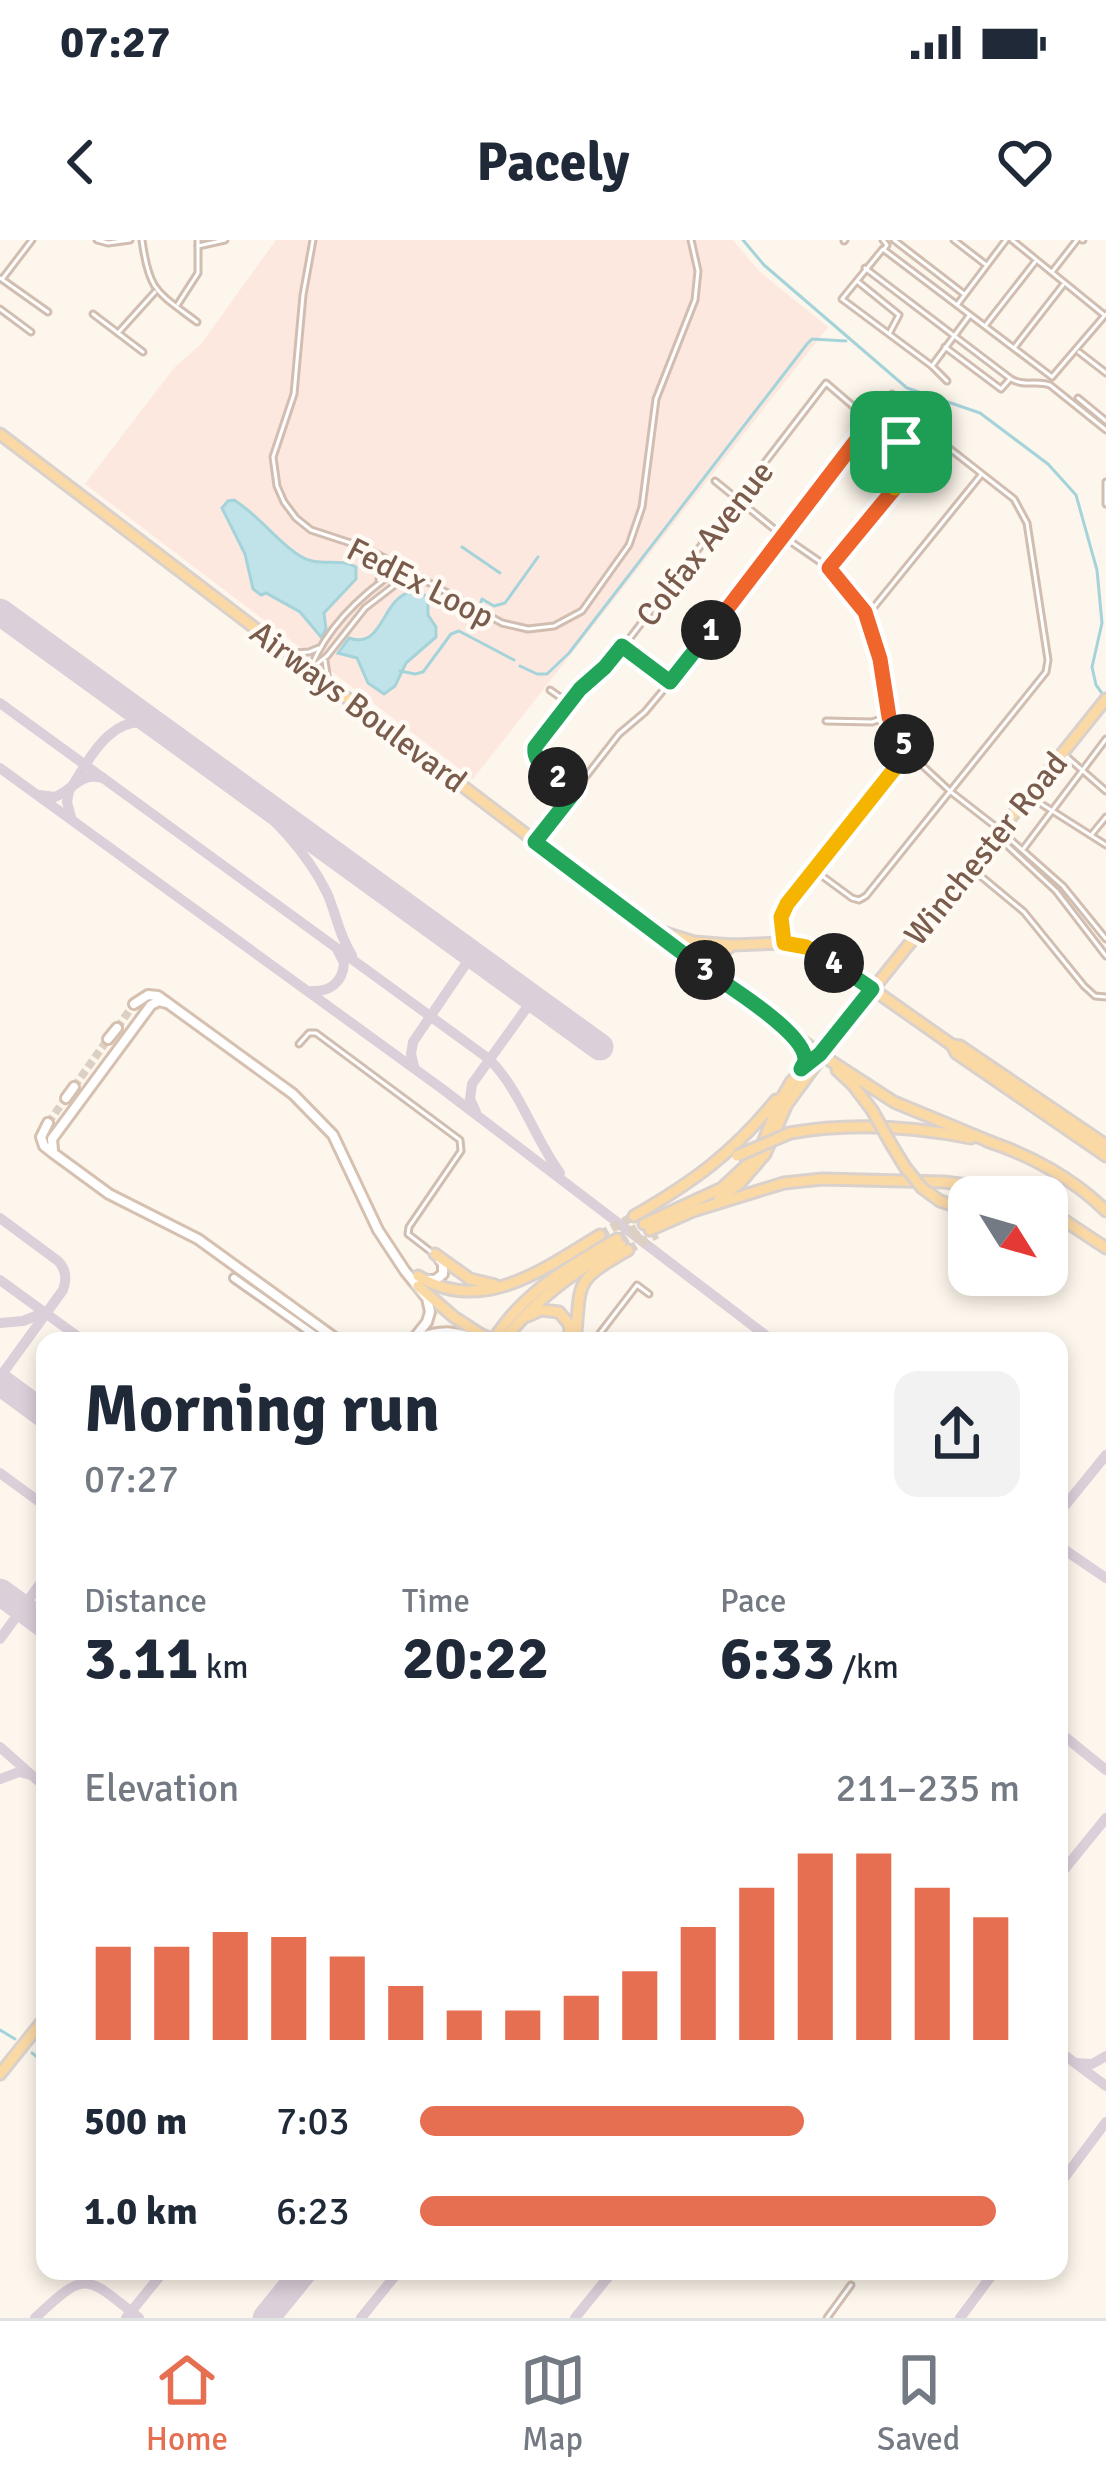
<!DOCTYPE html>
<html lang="en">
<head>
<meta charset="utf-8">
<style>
  :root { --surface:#fff; --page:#f2f2f3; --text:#1f2937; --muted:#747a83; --line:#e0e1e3; --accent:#e76f51 }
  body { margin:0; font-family:Signika,sans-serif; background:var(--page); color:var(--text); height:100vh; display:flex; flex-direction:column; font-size:45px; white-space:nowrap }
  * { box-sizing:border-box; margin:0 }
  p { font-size:39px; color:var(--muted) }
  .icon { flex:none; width:66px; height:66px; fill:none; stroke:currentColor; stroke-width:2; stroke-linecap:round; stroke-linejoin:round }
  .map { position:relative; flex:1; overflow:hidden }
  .drawer { position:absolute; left:36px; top:1092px; width:1032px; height:948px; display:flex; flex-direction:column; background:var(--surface); border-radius:24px; box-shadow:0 6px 18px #0003 }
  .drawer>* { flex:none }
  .needle { width:78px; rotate:127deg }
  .buttons { position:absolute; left:948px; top:936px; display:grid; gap:24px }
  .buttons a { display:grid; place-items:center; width:120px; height:120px; border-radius:24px; background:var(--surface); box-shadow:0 6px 18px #0003; font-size:60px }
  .pin { position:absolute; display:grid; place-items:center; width:102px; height:102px; color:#fff; margin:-51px; border-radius:24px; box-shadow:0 6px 18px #0006 }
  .km { position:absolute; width:60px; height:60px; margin:-30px; border-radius:50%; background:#222; color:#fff; font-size:33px; line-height:60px; text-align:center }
  .round { display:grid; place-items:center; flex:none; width:126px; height:126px; border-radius:24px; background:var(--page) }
  .overview { display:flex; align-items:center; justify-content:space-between; height:204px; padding:0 48px }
  h1 { font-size:66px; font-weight:700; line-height:90px }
  .metrics { display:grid; grid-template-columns:repeat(3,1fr); gap:18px; height:204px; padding:12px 48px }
  .metrics div { display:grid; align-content:center }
  .metrics b { font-size:60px; font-weight:700 }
  .metrics small { font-size:33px; font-weight:400 }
  .metrics p { font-size:33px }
  .chart { height:336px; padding:24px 48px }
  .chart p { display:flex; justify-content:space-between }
  .chart svg { width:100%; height:216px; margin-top:12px; stroke:var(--accent); stroke-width:6 }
  ul { padding:0 48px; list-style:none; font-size:39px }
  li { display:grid; grid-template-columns:192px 144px 1fr; align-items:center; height:90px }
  li i { height:30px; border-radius:15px; background:var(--accent) }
  .status { display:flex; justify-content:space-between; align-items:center; height:84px; padding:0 60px; background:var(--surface); direction:ltr }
  .status svg { height:33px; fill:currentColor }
  header { display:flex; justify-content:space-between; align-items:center; height:156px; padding:0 48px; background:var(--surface); font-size:54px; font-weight:700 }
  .tabs { display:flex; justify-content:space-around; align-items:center; height:168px; border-top:3px solid var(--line); background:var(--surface); font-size:33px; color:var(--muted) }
  .tabs a { display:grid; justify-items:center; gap:6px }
  .tabs .selected { color:var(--accent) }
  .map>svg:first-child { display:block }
  .commercial { fill:#fde8e0 }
  .water { fill:#bfe3e8; stroke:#a5d3da; stroke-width:3 }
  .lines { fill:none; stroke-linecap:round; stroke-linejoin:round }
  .stream { stroke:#a5d3da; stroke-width:3 }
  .taxiway { stroke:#dbcfda; stroke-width:10 }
  .runway { stroke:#dbcfda; stroke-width:27 }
  .secondary-tunnel { stroke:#dcd0c4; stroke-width:8; stroke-dasharray:8 4; stroke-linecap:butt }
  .primary-tunnel { stroke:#dcd0c4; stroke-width:9; stroke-dasharray:9 4.5; stroke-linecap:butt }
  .minor-casing { stroke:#d1beb0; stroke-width:9 }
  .tertiary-casing { stroke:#d1beb0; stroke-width:12 }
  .secondary-casing { stroke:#d6c0b0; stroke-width:14 }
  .primary-casing { stroke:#dad1cd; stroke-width:15 }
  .minor { stroke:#fff; stroke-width:3 }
  .tertiary { stroke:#fff; stroke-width:6 }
  .secondary { stroke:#fff; stroke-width:8 }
  .primary { stroke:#fbd9a5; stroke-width:9 }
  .primary-bridge-casing { stroke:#dad1cd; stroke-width:15; stroke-linecap:butt }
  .primary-bridge { stroke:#fbd9a5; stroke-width:9 }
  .split-1-casing { stroke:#fff; stroke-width:24 }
  .split-2-casing { stroke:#fff; stroke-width:24 }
  .split-3-casing { stroke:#fff; stroke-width:24 }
  .split-4-casing { stroke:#fff; stroke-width:24 }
  .split-5-casing { stroke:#fff; stroke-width:24 }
  .split-6-casing { stroke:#fff; stroke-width:24 }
  .split-7-casing { stroke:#fff; stroke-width:24 }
  .split-1 { stroke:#f0652b; stroke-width:15 }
  .split-2 { stroke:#22a559; stroke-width:15 }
  .split-3 { stroke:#22a559; stroke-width:15 }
  .split-4 { stroke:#22a559; stroke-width:15 }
  .split-5 { stroke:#f5b400; stroke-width:15 }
  .split-6 { stroke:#f0652b; stroke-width:15 }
  .split-7 { stroke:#f5b400; stroke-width:15 }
  .labels { text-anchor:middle; stroke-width:9; stroke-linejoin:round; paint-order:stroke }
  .street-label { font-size:33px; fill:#7a5c4d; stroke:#fffaf3 }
</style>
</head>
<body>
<div class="status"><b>07:27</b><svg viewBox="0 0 49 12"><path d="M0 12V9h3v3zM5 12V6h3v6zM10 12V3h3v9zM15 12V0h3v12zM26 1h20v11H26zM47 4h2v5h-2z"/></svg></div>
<header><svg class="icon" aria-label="back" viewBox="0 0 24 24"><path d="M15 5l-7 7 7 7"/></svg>Pacely<svg class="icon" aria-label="heart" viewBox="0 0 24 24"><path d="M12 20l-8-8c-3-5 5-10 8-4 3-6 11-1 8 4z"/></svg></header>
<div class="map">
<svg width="1106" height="2078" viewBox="0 0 1106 2078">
  <rect width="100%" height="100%" fill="#fdf6ec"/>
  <polygon class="commercial" points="276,0 733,0 759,31 828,87 473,539 85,244 174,128 201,104"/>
  <g class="water">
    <path d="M234,260C260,276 278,303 300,316C318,328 339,317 356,327V339L324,373L326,389L321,397L300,372L266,353L261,355L253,349L245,314L222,268L228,261Z"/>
    <path d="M410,352L428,356V375L436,387V397L406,423L395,446L384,454L368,443L357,418L338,413L349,398C383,410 381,360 410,352Z"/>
  </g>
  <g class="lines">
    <g class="stream">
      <polyline points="743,0 764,25 907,148 980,173 1048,224 1076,255 1097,330 1102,383 1092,427 1096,445 1104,456"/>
      <polyline points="462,307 500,333"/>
      <polyline points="481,362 482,359 494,366 505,363 538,317"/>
      <polyline points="520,426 537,434 547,434 569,413 807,104 812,99 846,101"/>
      <polyline points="400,431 415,434 423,432 451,394 459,391 514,420"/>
      <polyline points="0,1790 15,1799"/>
      <polyline points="32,1813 45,1823"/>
    </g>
    <g class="taxiway">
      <path d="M0,463L489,819C521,851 533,896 560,933"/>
      <polyline points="0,528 441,848 773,1101"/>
      <path d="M235,543C270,576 305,608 327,653C336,673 339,696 352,715"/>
      <path d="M39,555L55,557C74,549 81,532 103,538"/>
      <path d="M71,577L67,562L69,551C89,520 112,470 155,485"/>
      <path d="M312,751C330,752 343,742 344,723L337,709"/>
      <polyline points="414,826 411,814 413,802 472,715"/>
      <polyline points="476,872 470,859 472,844 533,759"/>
      <path d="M0,978L58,1021C66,1029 67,1039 63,1050L0,1137"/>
      <polyline points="0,1040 84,1101"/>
      <polyline points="0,1083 23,1081 43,1073"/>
      <polyline points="0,1233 45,1266"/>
      <polyline points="1059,1273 1106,1215"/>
      <polyline points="1059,1306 1106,1338"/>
      <polyline points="0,1399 45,1337"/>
      <polyline points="1059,1492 1106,1530"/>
      <polyline points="0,1507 45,1547"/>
      <polyline points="0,1539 19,1532 31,1535"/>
      <polyline points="1059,1636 1106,1578"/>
      <polyline points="1059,1811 1106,1846"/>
      <polyline points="1076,1823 1092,1824 1106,1816"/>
      <polyline points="1059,1945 1106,1882"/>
      <path d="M35,2078C87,2029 85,2035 139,2078"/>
      <polyline points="126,2078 164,2031"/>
      <polyline points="361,2078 399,2031"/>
      <polyline points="575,2078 613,2031"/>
      <polyline points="960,2078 995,2031"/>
    </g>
    <g class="runway">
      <polyline points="0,372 600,807"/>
      <polyline points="0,1142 45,1175"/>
      <polyline points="0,1352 45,1385"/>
      <polyline points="266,2078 304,2031"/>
    </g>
    <g class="secondary-tunnel">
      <polyline points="117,788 134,764"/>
      <polyline points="74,847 108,799"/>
      <polyline points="48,883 66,858"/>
    </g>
    <g class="primary-tunnel">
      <polyline points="600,995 634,976"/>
      <polyline points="617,999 644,984"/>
      <polyline points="621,1005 650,990"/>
      <polyline points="628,1010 657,994"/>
    </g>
    <defs>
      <g id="minor">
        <polyline points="97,0 108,3 130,0"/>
        <path d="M142,0C149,52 157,52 197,82"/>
        <polyline points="313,0 303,55 294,154 273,217 277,246 284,262 296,278 311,290 366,308 502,383 528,389 554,386 582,371 629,305 642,267 656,159 695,60 698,31 691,0"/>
        <polyline points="883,0 887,5 885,8"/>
        <polyline points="894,0 964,54"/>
        <polyline points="954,0 985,24"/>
        <polyline points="1012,0 1103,74"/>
        <polyline points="1082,0 1083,0"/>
        <polyline points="844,1 845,0"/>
        <polyline points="198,6 225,0"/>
        <polyline points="883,9 1052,137 1106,74"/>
        <polyline points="882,10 842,59 932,126 947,141"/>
        <path d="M865,28L1011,139C1026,147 1035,140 1050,145L1106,190"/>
        <polyline points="1052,32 1077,0"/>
        <polyline points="0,38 48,72"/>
        <polyline points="3,38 32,0"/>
        <polyline points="857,41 899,75 890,92"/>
        <polyline points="178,64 198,33 198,0"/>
        <polyline points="957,65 1006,0"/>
        <polyline points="0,69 31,92"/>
        <polyline points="93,74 143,112"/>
        <polyline points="985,86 1035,22"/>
        <polyline points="118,93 155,52"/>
        <polyline points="945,107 1001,149 1009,140"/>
        <polyline points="1014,108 1063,45"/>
        <polyline points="1079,112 1106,133"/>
        <polyline points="932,126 969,76"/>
        <polyline points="1078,158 1106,181"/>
        <polyline points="715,241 784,297 829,328 865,372 880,419 889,477 910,514 951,552 996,587"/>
        <polyline points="1106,242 1106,264"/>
        <polyline points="376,315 381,328 379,340"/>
        <polyline points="830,326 912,227 916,204"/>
        <polyline points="868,370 874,367 981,235"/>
        <polyline points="623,407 669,441"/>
        <polyline points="294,413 309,412 319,408"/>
        <polyline points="325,421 328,441"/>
        <path d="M311,427C328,385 362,354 399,329"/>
        <polyline points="313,427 327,416 365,368 409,334"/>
        <polyline points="550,450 567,462"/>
        <polyline points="826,481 872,482 887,477"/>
        <polyline points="1067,517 1106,551"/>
        <path d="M576,550C560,539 535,527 535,507L580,449L623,407L826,143L889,197C907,205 927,198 945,205L1014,259L1027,283L1048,420L1046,432L866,656L859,660L852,658L814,630"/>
        <polyline points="1032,558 1106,605"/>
        <polyline points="1003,593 1063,646 1106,699"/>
        <polyline points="1092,594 1106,577"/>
        <polyline points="997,596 1056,651 1106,716"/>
        <polyline points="538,598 619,494 645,472 670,442 892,154"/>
        <polyline points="1024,608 1106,499"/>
        <polyline points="971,628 1024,672 1084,746 1095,756 1106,757"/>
        <polyline points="784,701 781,677 787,664 899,523 908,515"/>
        <polyline points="299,804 309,793 316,793 460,900 461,911 409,987 408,994 430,1011"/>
        <polyline points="594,1101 637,1045 649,1054"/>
        <polyline points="827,2078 851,2045"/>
      </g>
      <polyline id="tertiary" points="234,1038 323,1101"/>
      <g id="secondary">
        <polyline points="134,764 148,755 158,756 293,854 333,895 378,990 405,1031 427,1058 430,1072 427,1082 412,1101"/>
        <polyline points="108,799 117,788"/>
        <polyline points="66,858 74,847"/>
        <polyline points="48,883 41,897 44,906 53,913 109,954 198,999 339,1101"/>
        <polyline points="53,910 52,899 151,765 159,761 167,763"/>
        <polyline points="428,1040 435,1040 443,1034 443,1023 440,1020"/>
        <path d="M419,1098C442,1089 458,1091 481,1101"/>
      </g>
      <g id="primary">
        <polyline points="0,194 649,688 694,702 732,705 784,703 806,707 837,724 952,805 960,806 1106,905"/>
        <polyline points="658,694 820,814 894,862 993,903"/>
        <path d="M721,740C712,723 718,716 732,705"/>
        <polyline points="952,805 956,813 1106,916"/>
        <polyline points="837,830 853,845 872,870"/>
        <path d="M790,893C851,882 911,886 971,898"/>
        <path d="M987,901C1030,915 1074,939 1106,971"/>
        <polyline points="891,904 905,927"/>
        <polyline points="719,959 740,943 765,914 787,864 817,823 820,814"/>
        <polyline points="940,961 969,970"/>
        <polyline points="1047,969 1106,1008"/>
        <polyline points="696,970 784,943 822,939 944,942 991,948 1021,957"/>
        <path d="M634,976C693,942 732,914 776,860"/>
        <polyline points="644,984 722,948 751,921 762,905 780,861 791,842 849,779 1106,459"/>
        <polyline points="650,990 698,969"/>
        <polyline points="435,1014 470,1039 495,1045"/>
        <path d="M418,1036C483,1076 545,1028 600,995"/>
        <polyline points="418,1046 454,1077 480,1094"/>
        <polyline points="528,1076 541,1070 559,1072 569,1084 571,1097"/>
        <path d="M493,1101C522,1053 569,1026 617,999"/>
        <path d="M504,1101C535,1058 576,1031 621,1005"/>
        <path d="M575,1101C582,1041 571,1043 628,1010"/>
        <polyline points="0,1834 45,1778"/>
      </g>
    </defs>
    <use href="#minor" class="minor-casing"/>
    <use href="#tertiary" class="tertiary-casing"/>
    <use href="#secondary" class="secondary-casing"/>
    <use href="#primary" class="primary-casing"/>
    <use href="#minor" class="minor"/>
    <use href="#tertiary" class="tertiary"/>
    <use href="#secondary" class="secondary"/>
    <use href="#primary" class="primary"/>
    <defs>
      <g id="primary-bridge">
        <polyline points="872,870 891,904"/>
        <polyline points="737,916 790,893"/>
        <polyline points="905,927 922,948 940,961"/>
        <polyline points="480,1094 496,1101"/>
      </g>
    </defs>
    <use href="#primary-bridge" class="primary-bridge-casing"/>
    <use href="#primary-bridge" class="primary-bridge"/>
  </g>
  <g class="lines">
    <defs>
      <polyline id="split-1" points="711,390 871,181 889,197 901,202"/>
      <path id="split-2" d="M558,537C547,529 533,523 535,507L580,449L605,427L622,406L670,442L711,390"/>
      <polyline id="split-3" points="558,537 576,550 535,602 705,730"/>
      <path id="split-4" d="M705,730C727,745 806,793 805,820C805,823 802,826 801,829L820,814L872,749L834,723"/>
      <polyline id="split-5" points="834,723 806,707 784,703 781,677 787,664 899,523 910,514 904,504"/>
      <polyline id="split-6" points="895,248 829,328 865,372 880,419 889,477 904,504"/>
      <polyline id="split-7" points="895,248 911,227 916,202 901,202"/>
    </defs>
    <use href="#split-1" class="split-1-casing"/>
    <use href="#split-2" class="split-2-casing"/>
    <use href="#split-3" class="split-3-casing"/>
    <use href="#split-4" class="split-4-casing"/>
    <use href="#split-5" class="split-5-casing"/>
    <use href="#split-6" class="split-6-casing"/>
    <use href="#split-7" class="split-7-casing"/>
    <use href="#split-1" class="split-1"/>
    <use href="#split-2" class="split-2"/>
    <use href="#split-3" class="split-3"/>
    <use href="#split-4" class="split-4"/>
    <use href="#split-5" class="split-5"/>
    <use href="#split-6" class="split-6"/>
    <use href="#split-7" class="split-7"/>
  </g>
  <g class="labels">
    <g class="street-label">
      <text transform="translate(704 303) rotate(-52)" y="12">Colfax Avenue</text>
      <text transform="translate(421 342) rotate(27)" y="12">FedEx Loop</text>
      <text transform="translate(359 466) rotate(37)" y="12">Airways Boulevard</text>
      <text transform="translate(985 608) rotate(-51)" y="12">Winchester Road</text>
    </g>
  </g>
</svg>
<div class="buttons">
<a><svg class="needle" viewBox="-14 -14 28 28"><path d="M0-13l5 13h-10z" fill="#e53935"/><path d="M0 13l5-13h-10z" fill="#747a83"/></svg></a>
</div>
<div class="pin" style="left:901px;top:202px;background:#1e9e55"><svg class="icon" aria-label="arrive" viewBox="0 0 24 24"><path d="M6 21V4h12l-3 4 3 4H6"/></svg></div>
<b class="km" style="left:711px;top:390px">1</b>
<b class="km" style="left:558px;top:537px">2</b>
<b class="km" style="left:705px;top:730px">3</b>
<b class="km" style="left:834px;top:723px">4</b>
<b class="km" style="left:904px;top:504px">5</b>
<section class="drawer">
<div class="overview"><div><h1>Morning run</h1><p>07:27</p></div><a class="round"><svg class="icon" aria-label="share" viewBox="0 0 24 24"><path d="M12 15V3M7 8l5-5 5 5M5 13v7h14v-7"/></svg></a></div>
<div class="metrics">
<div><p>Distance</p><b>3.11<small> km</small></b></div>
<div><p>Time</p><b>20:22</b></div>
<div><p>Pace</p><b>6:33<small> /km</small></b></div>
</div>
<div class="chart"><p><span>Elevation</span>211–235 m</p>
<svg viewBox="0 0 160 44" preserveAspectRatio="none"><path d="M5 44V25M15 44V25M25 44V22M35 44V23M45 44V27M55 44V33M65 44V38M75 44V38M85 44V35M95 44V30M105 44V21M115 44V13M125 44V6M135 44V6M145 44V13M155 44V19"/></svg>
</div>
<ul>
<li><b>500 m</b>7:03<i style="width:64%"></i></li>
<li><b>1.0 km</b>6:23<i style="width:96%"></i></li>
</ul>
</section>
</div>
<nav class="tabs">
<a class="selected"><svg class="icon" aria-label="home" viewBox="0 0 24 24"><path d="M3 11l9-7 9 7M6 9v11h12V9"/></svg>Home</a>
<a><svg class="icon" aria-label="map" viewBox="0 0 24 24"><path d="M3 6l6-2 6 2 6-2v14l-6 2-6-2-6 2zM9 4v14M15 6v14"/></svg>Map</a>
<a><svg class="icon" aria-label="saved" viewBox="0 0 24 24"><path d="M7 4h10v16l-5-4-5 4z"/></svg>Saved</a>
</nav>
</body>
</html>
